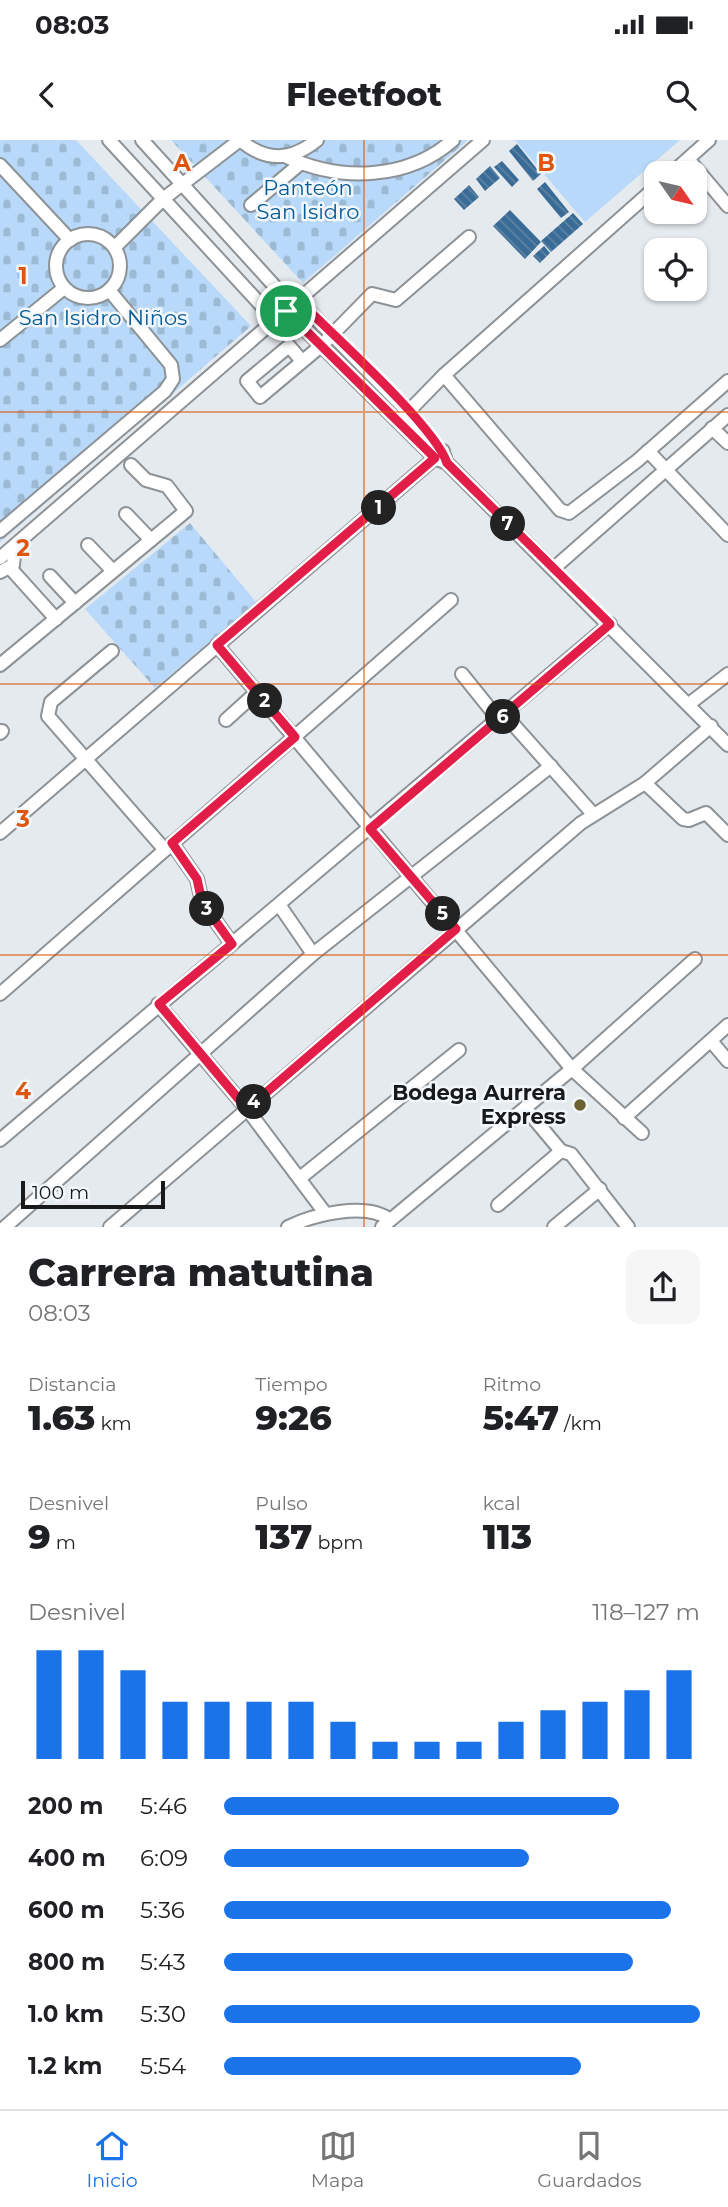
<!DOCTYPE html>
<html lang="es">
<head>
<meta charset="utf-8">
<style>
  :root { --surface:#fff; --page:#f6f6f6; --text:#202124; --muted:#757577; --line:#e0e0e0; --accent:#1a73e8 }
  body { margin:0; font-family:Montserrat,sans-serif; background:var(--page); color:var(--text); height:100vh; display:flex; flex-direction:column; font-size:26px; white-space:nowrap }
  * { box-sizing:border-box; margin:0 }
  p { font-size:23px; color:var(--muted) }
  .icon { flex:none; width:38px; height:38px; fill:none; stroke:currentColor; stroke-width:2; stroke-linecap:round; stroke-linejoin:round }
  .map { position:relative; height:1087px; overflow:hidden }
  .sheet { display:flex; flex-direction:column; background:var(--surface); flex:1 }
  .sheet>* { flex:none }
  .needle { width:46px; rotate:124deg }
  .fabs { position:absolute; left:644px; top:21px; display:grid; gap:14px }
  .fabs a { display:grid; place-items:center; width:63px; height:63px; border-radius:14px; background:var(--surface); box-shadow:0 2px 5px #0004; font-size:35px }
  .scale { position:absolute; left:21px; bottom:18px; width:144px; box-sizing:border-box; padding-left:7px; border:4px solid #17191a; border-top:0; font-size:19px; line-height:24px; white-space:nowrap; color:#17191a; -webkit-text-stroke:5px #f2f7fc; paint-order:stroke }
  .pin { position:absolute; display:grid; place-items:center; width:60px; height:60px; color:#fff; margin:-30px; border:4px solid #fff; border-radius:50%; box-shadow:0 2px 7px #0007 }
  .km { position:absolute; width:35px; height:35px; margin:-18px; border-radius:50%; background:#222; color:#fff; font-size:19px; line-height:35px; text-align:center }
  .round { display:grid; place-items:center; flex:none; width:74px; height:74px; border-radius:14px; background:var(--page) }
  .head { display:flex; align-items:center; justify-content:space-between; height:119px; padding:0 28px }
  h1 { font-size:38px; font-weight:800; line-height:52px }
  .metrics { display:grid; grid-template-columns:repeat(3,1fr); gap:10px; height:119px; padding:7px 28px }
  .metrics div { display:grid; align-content:center }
  .metrics b { font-size:35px; font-weight:800 }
  .metrics small { font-size:19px; font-weight:400 }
  .metrics p { font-size:19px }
  .chart { height:196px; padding:14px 28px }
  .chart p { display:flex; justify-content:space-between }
  .chart svg { width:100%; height:126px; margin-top:7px; stroke:var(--accent); stroke-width:6 }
  ul { padding:0 28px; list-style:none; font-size:23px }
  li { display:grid; grid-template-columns:112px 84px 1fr; align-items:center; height:52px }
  li i { height:18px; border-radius:9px; background:var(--accent) }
  .status { display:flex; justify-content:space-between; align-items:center; height:49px; padding:0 35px; background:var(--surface); direction:ltr }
  .status svg { height:19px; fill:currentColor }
  header { display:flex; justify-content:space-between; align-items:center; height:91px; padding:0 28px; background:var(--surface); font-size:32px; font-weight:800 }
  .tabs { display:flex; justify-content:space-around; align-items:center; height:98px; border-top:2px solid var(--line); background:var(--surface); font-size:19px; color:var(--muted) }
  .tabs a { display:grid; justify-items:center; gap:4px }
  .tabs .active { color:var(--accent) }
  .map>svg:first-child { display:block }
  .green { fill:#b8d9f9 }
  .cemetery { fill:url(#cemetery-stones) }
  .building { fill:url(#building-back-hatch) }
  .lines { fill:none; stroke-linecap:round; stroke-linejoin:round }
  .minor-casing { stroke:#8d9296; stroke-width:16 }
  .minor { stroke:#fff; stroke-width:12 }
  .route-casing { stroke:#fff; stroke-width:14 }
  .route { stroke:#e11d48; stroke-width:9 }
  .grid { fill:none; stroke:#de560d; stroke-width:2; stroke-opacity:0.55 }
  .poi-dot { fill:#6d622f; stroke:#f2f7fc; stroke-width:2.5 }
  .labels { text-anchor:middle; stroke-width:5; stroke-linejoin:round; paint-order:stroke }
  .park-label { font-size:21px; fill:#045b95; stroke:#f2f7fc }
  .poi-label { font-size:21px; font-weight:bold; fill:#17191a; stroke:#f2f7fc; text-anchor:end }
  .grid-label { font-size:23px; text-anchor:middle; font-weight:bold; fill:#de560d; stroke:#f2f7fc; stroke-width:5; stroke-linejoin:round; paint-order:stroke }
</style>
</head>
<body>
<div class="status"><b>08:03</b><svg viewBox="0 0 49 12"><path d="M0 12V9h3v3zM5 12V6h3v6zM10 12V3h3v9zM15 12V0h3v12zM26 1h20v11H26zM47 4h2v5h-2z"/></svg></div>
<header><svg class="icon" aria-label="back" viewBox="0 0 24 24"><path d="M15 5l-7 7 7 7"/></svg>Fleetfoot<svg class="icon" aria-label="search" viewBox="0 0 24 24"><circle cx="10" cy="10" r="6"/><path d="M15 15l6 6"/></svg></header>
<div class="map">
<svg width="728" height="1087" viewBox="0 0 728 1087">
  <defs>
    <pattern id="cemetery-stones" width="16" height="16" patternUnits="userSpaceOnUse" patternTransform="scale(1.75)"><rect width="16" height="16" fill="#b8d9f9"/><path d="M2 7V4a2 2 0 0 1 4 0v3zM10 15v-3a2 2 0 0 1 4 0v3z" fill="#9dbad5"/></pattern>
    <pattern id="building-back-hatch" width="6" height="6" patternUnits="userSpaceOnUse" patternTransform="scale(1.75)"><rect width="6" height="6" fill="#396b97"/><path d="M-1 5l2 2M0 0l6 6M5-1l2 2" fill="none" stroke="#5f83a2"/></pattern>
  </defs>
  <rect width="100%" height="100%" fill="#e5eaef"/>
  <polygon class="green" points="515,0 680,0 585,82"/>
  <g class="cemetery">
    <polygon points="0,0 76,0 251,186 0,402"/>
    <polygon points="171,0 468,0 303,143"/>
    <polygon points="190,383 256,462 155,548 85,469"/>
  </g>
  <g class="building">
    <polygon points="517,4 541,34 533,41 509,11"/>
    <polygon points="502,21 519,40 512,47 494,27"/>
    <polygon points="490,26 500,38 485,51 476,39"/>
    <polygon points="545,42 569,72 561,78 537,49"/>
    <polygon points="469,45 479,57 464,70 454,59"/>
    <polygon points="510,70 541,102 525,119 493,86"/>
    <polygon points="573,73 583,84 551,112 541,101"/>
    <polygon points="544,106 550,113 540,123 533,116"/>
  </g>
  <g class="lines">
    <defs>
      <g id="minor">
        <polyline points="109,0 261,165 286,171"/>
        <polyline points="142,0 279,151 298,160 408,272 445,317"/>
        <path d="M240,0C266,22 291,21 317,0"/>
        <path d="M287,17C341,42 408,40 453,0"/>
        <polyline points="688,19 728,66"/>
        <polyline points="0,25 70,100"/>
        <polyline points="672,33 709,0"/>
        <polyline points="251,65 301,23"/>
        <circle cx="88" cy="126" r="32"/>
        <polyline points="115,107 163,59 240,0"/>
        <polyline points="286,171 435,318 447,323 728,605"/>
        <polyline points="0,200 64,148"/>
        <polyline points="302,221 289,206 247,241 260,257 322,205 372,154 396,160 469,97"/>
        <polyline points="444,235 560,370 569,373 637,321 728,241"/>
        <polyline points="404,276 444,235 656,47"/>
        <polyline points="712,288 728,303"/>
        <polyline points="648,311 728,395"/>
        <polyline points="126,374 151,400"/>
        <polyline points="0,391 165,251 173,239 171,225 109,150"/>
        <polyline points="88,405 113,431"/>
        <polyline points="0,418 483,0"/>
        <polyline points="11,429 56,479"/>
        <polyline points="553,429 728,275"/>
        <polyline points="0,432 13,425 15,406"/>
        <polyline points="50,436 75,463"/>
        <polyline points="217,505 572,929 642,993"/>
        <polyline points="112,511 51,562 48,576 165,710"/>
        <polyline points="0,525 186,371 167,346 146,340 131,325"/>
        <polyline points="462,534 499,580"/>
        <polyline points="689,564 728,534"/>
        <polyline points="505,575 593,674"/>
        <polyline points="226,580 257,552"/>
        <polyline points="0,593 2,591"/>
        <polyline points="645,643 683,679 689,680 706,673 728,695"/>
        <polyline points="0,693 443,311"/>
        <polyline points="172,703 197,739 202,762 232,804"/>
        <polyline points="280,766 313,814"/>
        <polyline points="0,854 451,460"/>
        <polyline points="158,864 247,969 325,1073"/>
        <polyline points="711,901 728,921"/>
        <polyline points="525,968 561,1011 571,1014 628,1087"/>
        <polyline points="624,978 728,885"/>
        <polyline points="0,1000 610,484"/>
        <polyline points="300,1038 459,910"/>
        <polyline points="498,1065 561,1011"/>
        <polyline points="5,1087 313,814 551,626"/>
        <polyline points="110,1087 581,683 645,643 711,586"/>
        <path d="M288,1087C312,1075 367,1061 390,1080"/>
        <polyline points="382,1087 572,929 695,819"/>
        <polyline points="554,1087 600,1049"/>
      </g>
    </defs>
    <use href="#minor" class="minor-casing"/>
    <use href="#minor" class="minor"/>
  </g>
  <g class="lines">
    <defs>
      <path id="route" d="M298,160C331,193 435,286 447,323L610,484L370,689L456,789L247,969L159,864L232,804L202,762L197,739L172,703L295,597L217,505L435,318L286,171Z"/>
    </defs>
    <use href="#route" class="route-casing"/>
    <use href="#route" class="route"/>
  </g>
  <path class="grid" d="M364,0V1087M0,272H728M0,544H728M0,815H728"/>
  <circle class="poi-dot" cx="580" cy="965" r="7"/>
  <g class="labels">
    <g class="park-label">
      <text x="308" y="55">Panteón<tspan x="308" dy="24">San Isidro</tspan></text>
      <text x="103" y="185">San Isidro Niños</text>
    </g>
    <g class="poi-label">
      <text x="566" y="960">Bodega Aurrera<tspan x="566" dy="24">Express</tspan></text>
    </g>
  </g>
  <g class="grid-label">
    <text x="182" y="31">A</text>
    <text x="546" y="31">B</text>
    <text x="23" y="144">1</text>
    <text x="23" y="416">2</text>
    <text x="23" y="687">3</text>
    <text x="23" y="959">4</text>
  </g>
</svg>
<div class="fabs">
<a><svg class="needle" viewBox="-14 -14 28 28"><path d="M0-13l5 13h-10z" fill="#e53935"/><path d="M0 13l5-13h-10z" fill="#757577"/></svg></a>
<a><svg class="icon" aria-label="locate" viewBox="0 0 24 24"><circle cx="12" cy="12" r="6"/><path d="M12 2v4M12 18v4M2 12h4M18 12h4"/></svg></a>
</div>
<div class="scale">100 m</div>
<div class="pin" style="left:286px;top:171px;background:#1e9e55"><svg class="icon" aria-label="arrive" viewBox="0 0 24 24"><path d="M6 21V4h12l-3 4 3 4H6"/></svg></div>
<b class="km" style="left:379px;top:368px">1</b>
<b class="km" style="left:265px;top:561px">2</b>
<b class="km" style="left:207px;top:769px">3</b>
<b class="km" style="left:254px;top:962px">4</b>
<b class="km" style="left:443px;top:774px">5</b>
<b class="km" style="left:503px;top:577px">6</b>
<b class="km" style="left:508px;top:384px">7</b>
</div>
<section class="sheet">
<div class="head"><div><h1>Carrera matutina</h1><p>08:03</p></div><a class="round"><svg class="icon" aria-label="share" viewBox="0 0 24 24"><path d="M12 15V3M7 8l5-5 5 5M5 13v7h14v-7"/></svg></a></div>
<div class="metrics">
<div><p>Distancia</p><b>1.63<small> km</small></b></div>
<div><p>Tiempo</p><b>9:26</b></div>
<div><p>Ritmo</p><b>5:47<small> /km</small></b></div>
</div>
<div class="metrics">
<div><p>Desnivel</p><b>9<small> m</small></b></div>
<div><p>Pulso</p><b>137<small> bpm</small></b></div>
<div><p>kcal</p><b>113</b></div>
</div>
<div class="chart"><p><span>Desnivel</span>118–127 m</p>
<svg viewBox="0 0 160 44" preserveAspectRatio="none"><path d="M5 44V6M15 44V6M25 44V13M35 44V24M45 44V24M55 44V24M65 44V24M75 44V31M85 44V38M95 44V38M105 44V38M115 44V31M125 44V27M135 44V24M145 44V20M155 44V13"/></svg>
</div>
<ul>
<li><b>200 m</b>5:46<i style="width:83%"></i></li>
<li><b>400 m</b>6:09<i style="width:64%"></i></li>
<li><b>600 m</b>5:36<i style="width:94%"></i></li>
<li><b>800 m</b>5:43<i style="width:86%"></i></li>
<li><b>1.0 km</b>5:30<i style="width:100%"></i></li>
<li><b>1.2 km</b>5:54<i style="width:75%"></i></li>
</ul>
</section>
<nav class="tabs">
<a class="active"><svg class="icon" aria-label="home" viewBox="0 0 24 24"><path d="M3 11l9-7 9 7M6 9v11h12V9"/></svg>Inicio</a>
<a><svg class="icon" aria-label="map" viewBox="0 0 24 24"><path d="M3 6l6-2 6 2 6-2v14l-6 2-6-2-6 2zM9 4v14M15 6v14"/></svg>Mapa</a>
<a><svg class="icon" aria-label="saved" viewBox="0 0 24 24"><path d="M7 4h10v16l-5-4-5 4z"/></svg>Guardados</a>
</nav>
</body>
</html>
